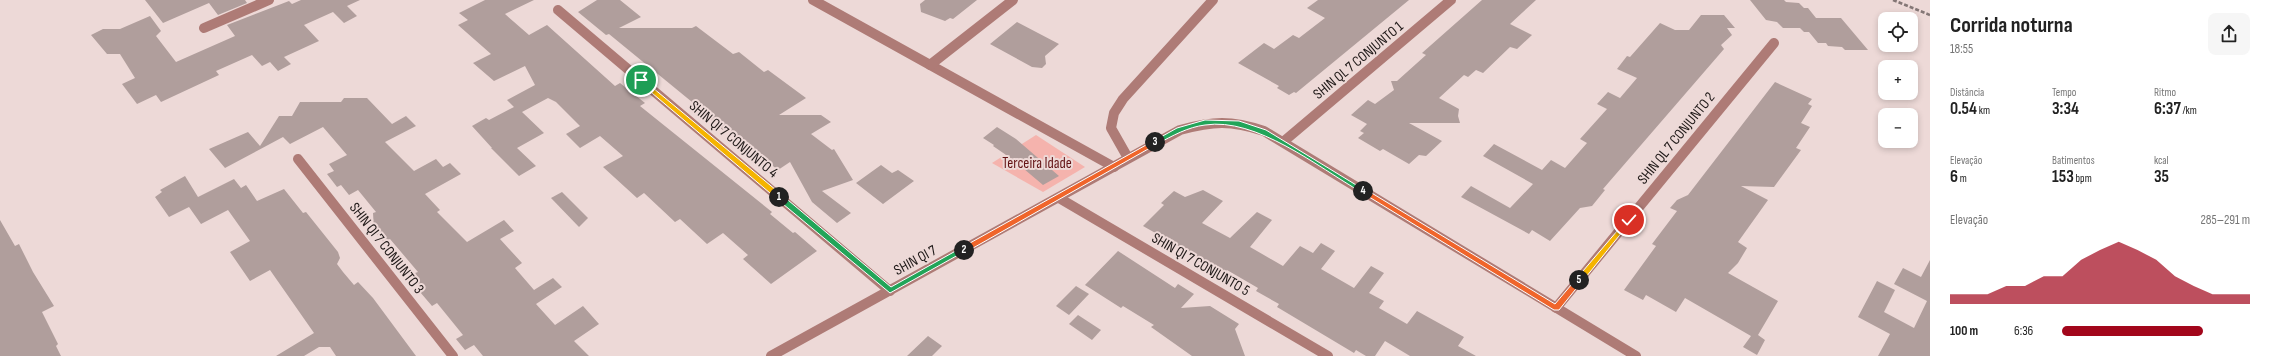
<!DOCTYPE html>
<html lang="pt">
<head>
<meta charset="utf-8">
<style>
  :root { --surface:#fff; --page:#f6f6f6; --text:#222; --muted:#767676; --accent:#a2061b }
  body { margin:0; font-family:"Sofia Sans Condensed",sans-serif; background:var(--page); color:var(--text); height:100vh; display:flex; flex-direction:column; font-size:15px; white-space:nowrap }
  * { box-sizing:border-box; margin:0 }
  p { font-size:13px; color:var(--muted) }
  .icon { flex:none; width:22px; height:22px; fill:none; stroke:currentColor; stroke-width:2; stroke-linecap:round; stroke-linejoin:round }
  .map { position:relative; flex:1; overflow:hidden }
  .drawer { display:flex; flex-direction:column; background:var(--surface); width:340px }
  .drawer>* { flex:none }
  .fabs { position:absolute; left:1878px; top:12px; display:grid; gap:8px }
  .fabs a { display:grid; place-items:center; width:40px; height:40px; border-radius:8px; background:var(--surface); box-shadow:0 2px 6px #0003; font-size:20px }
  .pin { position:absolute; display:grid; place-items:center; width:34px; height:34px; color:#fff; margin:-17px; border:2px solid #fff; border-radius:50%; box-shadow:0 1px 4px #0007 }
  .km { position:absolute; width:20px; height:20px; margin:-10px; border-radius:50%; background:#222; color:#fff; font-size:11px; line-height:20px; text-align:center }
  .round { display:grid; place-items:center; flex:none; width:42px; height:42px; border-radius:8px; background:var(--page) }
  .head { display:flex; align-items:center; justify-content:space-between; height:68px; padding:0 20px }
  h1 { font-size:22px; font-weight:700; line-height:30px }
  .stats { display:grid; grid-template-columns:repeat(3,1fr); gap:6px; height:68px; padding:4px 20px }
  .stats div { display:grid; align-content:center }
  .stats b { font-size:17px; font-weight:700 }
  .stats small { font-size:11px; font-weight:400 }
  .stats p { font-size:11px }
  .chart { height:112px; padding:8px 20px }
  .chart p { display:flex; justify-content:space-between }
  .chart svg { width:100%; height:72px; margin-top:4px; fill:var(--accent); opacity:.7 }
  ul { padding:0 20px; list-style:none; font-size:13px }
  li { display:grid; grid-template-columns:64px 48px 1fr; align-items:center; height:30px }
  li i { height:10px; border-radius:5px; background:var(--accent) }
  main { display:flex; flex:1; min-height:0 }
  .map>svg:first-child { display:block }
  .green { fill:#f5b3ad }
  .building { fill:#b09e9c }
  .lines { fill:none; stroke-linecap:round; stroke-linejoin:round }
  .path { stroke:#847776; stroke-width:2.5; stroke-dasharray:4 2; stroke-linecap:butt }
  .minor { stroke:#ae7b76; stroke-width:10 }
  .split-1 { fill:#f5b400; stroke:#fff }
  .split-2 { fill:#22a559; stroke:#fff }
  .split-3 { fill:#f0652b; stroke:#fff }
  .split-4 { fill:#22a559; stroke:#fff }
  .split-5 { fill:#f0652b; stroke:#fff }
  .split-6 { fill:#f5b400; stroke:#fff }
  .labels { text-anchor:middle; stroke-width:4; stroke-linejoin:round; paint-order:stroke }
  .street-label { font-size:15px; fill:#1e1817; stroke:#edd9d7 }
  .park-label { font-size:15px; fill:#631315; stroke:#edd9d7 }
</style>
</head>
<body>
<main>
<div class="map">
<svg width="1930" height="356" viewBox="0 0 1930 356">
  <rect width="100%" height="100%" fill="#edd9d7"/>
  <polygon class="green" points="1036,135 1085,167 1043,192 992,163"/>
  <g class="building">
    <polygon points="145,0 245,0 247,3 218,15 209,3 163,23"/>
    <polygon points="301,0 360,0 347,6 357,16 344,23 333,12 304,25 319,41 284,57 291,64 278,71 270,62 262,66 252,55 216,71 219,75 161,102 156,95 137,104 122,84 135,78 120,54 107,54 91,35 103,29 120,29 150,16 161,31 156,36 176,62 235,36 227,25 289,1 292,4"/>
    <polygon points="485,0 534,0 505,14 529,35 547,25 615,86 620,83 645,103 640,106 772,212 770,214 793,233 795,232 817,251 771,284 743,259 748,255 723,233 707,244 680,219 675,222 644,193 637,198 603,167 623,156 600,136 580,148 566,134 580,126 556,102 548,98 522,112 544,133 517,148 536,166 519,176 491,148 492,148 472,126 486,118 489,120 514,107 507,100 535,85 525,66 494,81 473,63 491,54 458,25 468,20 459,13"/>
    <polygon points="597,0 620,0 641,17 619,28 692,28 696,26 733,54 739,52 764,72 768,70 806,98 779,115 821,115 831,122 811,134 832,150 834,149 853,180 822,191 851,213 837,223 812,202 790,162 778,170 727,129 724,131 701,112 703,111 609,34 606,35 578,12"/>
    <polygon points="925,0 977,0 953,19 950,18 945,21 921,12 920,4"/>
    <polygon points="1318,0 1409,0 1296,93 1294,92 1289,95 1277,88 1279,86 1238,63 1264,43 1274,49 1293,35 1299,38 1325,18 1307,8"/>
    <polygon points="1482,0 1536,0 1510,24 1532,35 1517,49 1510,47 1483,73 1476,70 1468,77 1464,75 1439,98 1459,109 1458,116 1460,123 1409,123 1442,141 1426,156 1419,155 1409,164 1383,149 1380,151 1358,138 1364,133 1360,131 1367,124 1351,115 1368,100 1375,104 1394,90 1391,81 1397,81 1426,55 1422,53"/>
    <polygon points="1750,0 1784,0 1786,2 1799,3 1804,8 1808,8 1816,18 1841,18 1868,50 1845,50 1842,47 1828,46 1826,43 1818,43 1809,32 1804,32 1800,28 1783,28 1777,22 1766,20"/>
    <polygon points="1701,15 1724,15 1735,28 1727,28 1732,35 1721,45 1724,49 1603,189 1605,190 1592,206 1580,208 1550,241 1532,230 1529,234 1461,197 1471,186 1510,208 1533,184 1483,156 1494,144 1542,170 1551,160 1565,168 1587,143 1580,139 1607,109 1597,104 1608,92 1620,98 1637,78 1617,69 1627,56 1630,57 1660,23 1675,30 1689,30"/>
    <polygon points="1017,22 1059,44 1045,56 1046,64 1042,68 1032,67 990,44"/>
    <polygon points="1775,82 1812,99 1808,104 1812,106 1801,123 1810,127 1796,148 1801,150 1774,187 1741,186 1768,200 1738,242 1747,248 1738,263 1728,273 1778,301 1758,335 1765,340 1757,355 1743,347 1751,336 1685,298 1676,312 1646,295 1643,300 1624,290 1656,246 1652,244 1677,211 1670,208 1677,200 1688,195"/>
    <polygon points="344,98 367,98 392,124 406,116 416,126 385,142 414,171 436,159 443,167 450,163 461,174 425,194 440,210 437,212 467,242 504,220 514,231 500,239 522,263 515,268 534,290 553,278 562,287 536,304 555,325 583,306 599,324 574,341 589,356 483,356 474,345 465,350 456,339 463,335 437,303 432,306 420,292 423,290 415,280 418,278 415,273 418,272 390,239 383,242 374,230 373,213 376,212 358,190 349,195 341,185 337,187 327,174 334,171 329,164 347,155 323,127 290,144 283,137 225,168 209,149 248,132 260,146 279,116 292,116 300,102 341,102"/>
    <polygon points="997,127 1016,139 1059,176 1043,185 1012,159 993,146 994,145 983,138"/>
    <polygon points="881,165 892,173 898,170 914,181 883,204 856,183"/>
    <polygon points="185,176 198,197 234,179 241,188 246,185 257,201 284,189 303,213 306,212 338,252 340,258 337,264 343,272 354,285 358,282 373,298 416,356 336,356 330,347 319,347 304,356 276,356 314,333 270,270 250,281 230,252 250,241 228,210 201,224 189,207 169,217 155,197 162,192 160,190"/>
    <polygon points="1203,190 1223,201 1202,223 1230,238 1257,212 1272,220 1250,247 1283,266 1300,246 1313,253 1321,243 1335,251 1321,269 1354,288 1371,266 1384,273 1369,293 1384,301 1379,308 1407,324 1417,311 1464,337 1458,346 1476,356 1410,356 1385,341 1375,356 1366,356 1356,350 1354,353 1277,307 1279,304 1256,291 1258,288 1227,270 1222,275 1208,267 1210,264 1143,226 1164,205 1161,203 1174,191 1185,197"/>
    <polygon points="562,192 588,218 579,227 551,198"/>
    <polygon points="0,220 15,246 19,244 33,272 54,306 42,312 58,344 56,346 61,356 0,356"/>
    <polygon points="1118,251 1175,288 1178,284 1194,294 1181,308 1210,306 1239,324 1235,329 1245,356 1192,356 1151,327 1154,325 1123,306 1121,308 1085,285"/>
    <polygon points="1930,260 1930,356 1878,356 1890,334 1858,317 1877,281 1895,290 1884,312 1914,328 1927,301 1894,284 1903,268 1921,277"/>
    <polygon points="1076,286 1089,294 1069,315 1056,306"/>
    <polygon points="1078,315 1101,330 1092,340 1069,324"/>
    <polygon points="928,336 942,346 932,356 907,356"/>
  </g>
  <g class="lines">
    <polyline class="path" points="1893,0 1930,15"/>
    <g class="minor">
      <polyline points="813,0 1114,167"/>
      <polyline points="558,10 890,291"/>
      <polyline points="204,28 269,0"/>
      <polyline points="930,65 1013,0"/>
      <polyline points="1283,142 1451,0"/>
      <polyline points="1128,158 1111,128 1114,113 1123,99 1213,0"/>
      <polyline points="298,159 453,356"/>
      <polyline points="1059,198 1328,356"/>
      <polyline points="1556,308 1774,43"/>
      <path d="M771,356L1180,130C1213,121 1231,120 1264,131L1636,356"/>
    </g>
  </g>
  <polygon class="split-1" points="641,78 782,195 782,199 777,199 639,82"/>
  <polygon class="split-2" points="777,195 782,195 891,287 961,248 967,250 890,293 777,199"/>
  <polygon class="split-3" points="1155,140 1158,142 1157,144 966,252 961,252 961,248"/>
  <path class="split-4" d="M1205,120L1239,121L1266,130L1366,191L1361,192C1318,167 1256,117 1205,125C1188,127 1172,136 1157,144L1152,142L1177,128Z"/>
  <polygon class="split-5" points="1361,189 1365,189 1555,304 1577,278 1583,280 1559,310 1554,310 1361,192"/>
  <polygon class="split-6" points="1629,217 1631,218 1631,221 1582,282 1577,282 1577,278"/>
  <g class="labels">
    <g class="street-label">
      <text transform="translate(1358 60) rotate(-40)" y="5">SHIN QL 7 CONJUNTO 1</text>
      <text transform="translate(1676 138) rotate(-51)" y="5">SHIN QL 7 CONJUNTO 2</text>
      <text transform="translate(734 139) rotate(40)" y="5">SHIN QI 7 CONJUNTO 4</text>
      <text transform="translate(387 248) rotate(52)" y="5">SHIN QI 7 CONJUNTO 3</text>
      <text transform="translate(915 260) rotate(-29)" y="5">SHIN QI 7</text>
      <text transform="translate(1201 264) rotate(30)" y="5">SHIN QI 7 CONJUNTO 5</text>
    </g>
    <g class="park-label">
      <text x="1037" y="168">Terceira Idade</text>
    </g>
  </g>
</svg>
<div class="fabs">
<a><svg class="icon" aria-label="locate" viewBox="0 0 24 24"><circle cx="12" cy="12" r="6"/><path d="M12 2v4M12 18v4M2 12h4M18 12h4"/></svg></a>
<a>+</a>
<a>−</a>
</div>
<div class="pin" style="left:641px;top:80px;background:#1e9e55"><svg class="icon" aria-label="arrive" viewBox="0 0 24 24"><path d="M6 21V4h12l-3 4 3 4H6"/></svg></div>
<div class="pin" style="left:1629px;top:220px;background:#d93025"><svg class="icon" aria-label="check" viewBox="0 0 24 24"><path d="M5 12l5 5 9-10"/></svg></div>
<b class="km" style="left:779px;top:197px">1</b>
<b class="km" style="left:964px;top:250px">2</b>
<b class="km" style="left:1155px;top:142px">3</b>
<b class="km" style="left:1363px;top:191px">4</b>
<b class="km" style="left:1579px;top:280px">5</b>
</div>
<section class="drawer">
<div class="head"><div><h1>Corrida noturna</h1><p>18:55</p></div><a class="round"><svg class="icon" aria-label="share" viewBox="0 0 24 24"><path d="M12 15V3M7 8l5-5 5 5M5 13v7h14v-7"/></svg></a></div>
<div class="stats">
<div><p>Distância</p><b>0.54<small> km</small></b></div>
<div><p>Tempo</p><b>3:34</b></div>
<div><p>Ritmo</p><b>6:37<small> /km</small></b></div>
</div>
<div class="stats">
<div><p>Elevação</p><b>6<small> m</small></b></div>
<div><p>Batimentos</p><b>153<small> bpm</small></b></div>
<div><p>kcal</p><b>35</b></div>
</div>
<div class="chart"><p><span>Elevação</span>285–291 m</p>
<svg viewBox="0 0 160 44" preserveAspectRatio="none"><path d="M0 44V38L10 38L20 38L30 33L40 33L50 27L60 27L70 17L80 11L90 6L100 11L110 17L120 27L130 33L140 38L150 38L160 38V44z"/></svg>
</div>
<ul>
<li><b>100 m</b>6:36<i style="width:75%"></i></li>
</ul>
</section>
</main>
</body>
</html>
